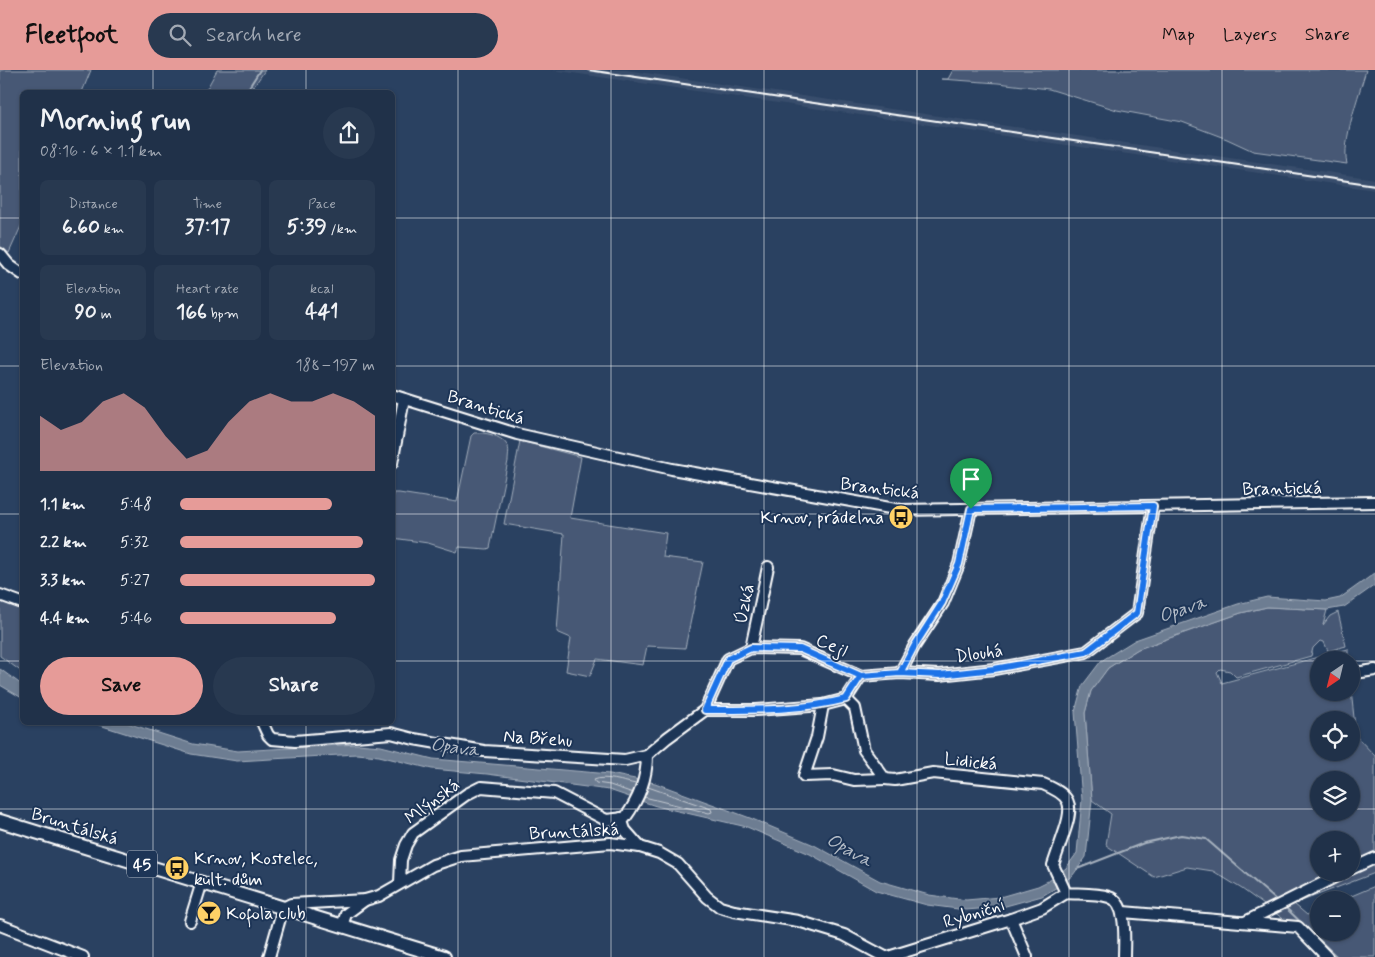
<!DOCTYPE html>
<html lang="en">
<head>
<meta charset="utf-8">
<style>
  :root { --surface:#203149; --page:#283950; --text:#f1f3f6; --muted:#a2a9b4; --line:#3d4c61; --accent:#e69b98 }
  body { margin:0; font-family:Mynerve,sans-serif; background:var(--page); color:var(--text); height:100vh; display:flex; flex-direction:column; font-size:19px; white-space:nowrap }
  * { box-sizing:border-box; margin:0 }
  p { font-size:16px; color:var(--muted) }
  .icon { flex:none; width:28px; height:28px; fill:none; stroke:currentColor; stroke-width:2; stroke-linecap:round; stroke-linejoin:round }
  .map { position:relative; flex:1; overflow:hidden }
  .side { position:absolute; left:20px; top:20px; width:375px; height:635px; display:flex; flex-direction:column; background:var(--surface); border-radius:8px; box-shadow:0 1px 4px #0004,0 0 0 1px var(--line) }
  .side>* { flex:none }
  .needle { width:32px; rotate:215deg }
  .fabs { position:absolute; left:1310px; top:581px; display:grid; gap:10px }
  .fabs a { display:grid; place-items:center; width:50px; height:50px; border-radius:50%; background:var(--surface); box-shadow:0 1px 4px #0004,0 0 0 1px var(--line); font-size:25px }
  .pin { position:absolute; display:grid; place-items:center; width:42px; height:42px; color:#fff; margin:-51px -21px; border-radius:50% 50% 50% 0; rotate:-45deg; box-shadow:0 0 5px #0007 }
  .pin .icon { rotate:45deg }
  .round { display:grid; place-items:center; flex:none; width:52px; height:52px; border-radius:26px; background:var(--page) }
  .overview { display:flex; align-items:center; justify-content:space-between; height:85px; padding:0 20px }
  h1 { font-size:28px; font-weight:700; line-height:38px }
  .stats { display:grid; grid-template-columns:repeat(3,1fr); gap:8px; height:85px; padding:5px 20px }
  .stats div { display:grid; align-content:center; border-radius:8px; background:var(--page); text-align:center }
  .stats b { font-size:21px; font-weight:700 }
  .stats small { font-size:14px; font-weight:400 }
  .stats p { font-size:14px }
  .chart { height:140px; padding:10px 20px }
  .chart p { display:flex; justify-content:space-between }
  .chart svg { width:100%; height:90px; margin-top:5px; fill:var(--accent); opacity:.7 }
  .primary-button { display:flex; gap:10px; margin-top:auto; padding:10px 20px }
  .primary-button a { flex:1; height:58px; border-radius:30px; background:var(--accent); color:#111; font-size:20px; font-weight:700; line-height:58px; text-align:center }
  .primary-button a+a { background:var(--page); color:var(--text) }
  ul { padding:0 20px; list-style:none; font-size:16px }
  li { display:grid; grid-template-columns:80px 60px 1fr; align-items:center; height:38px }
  li i { height:12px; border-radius:6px; background:var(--accent) }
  header { display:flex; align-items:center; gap:30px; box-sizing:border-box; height:70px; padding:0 25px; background:var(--accent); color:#111 }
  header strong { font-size:24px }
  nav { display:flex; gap:28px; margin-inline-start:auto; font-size:18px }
  .search { width:350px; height:45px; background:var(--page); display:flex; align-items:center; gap:12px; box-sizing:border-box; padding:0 18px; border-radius:28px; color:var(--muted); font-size:19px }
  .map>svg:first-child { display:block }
  .built { fill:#394e6c }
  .green { fill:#465975; stroke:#a2acba; fill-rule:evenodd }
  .water { fill:#6d7d92; stroke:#a7b1be }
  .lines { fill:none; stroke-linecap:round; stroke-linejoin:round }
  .shore { stroke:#c5cbd3; stroke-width:1 }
  .stream { stroke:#a7b1be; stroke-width:2 }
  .minor-casing { stroke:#fff; stroke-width:14 }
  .major-casing { stroke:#fff; stroke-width:16 }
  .minor { stroke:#1d3557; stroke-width:10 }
  .major { stroke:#1d3557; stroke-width:12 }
  .rail { stroke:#fff; stroke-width:2 }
  .route-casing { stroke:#fff; stroke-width:10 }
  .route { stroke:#1a73e8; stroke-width:6 }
  .grid { fill:none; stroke:#fff; stroke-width:1; stroke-opacity:0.55 }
  .labels { text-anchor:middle; stroke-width:4; stroke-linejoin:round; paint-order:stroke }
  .shield { fill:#1d3557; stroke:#bbc2cd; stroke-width:1 }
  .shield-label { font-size:16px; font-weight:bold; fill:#fff }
  .street-label { font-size:18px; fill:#fff; stroke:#1d3557 }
  .poi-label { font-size:18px; fill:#fff; stroke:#1d3557; text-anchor:start }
  .water-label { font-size:19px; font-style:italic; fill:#b6bec8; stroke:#1d3557 }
</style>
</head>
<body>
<header>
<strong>Fleetfoot</strong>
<div class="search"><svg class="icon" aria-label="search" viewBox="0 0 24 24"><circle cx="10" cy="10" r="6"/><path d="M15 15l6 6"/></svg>Search here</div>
<nav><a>Map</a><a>Layers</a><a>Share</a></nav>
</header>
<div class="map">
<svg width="1375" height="887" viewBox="0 0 1375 887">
  <rect width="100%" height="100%" fill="#2a4161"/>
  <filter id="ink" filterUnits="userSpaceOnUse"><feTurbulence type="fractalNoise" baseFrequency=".02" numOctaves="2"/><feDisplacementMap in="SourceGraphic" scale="10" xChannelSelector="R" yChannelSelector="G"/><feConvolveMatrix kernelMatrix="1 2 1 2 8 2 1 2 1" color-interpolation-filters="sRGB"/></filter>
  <g filter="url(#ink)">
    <polygon class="built" points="552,0 625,0 945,47 1375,109 1375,120"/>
    <g class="green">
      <polygon points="0,0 91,0 82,22 22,22 22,154 9,183 0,176"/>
      <polygon points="217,0 265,0 250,22 205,22"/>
      <path d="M953,0H1366C1360,22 1341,73 1347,94L1253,81L1227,69L1182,52L1117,40L1049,19L998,13L941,9H948Z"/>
      <path d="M474,363C484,362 501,365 507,375C510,379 508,386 508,391L490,478L487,479L459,477L457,482L428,473L393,468V423H399L457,432L471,366Z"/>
      <polygon points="520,371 581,387 570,448 666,463 663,487 703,492 685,578 647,576 643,595 597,589 590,606 566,601 571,568 557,562 564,464 504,454"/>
      <polygon points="0,528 22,535 22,602 0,586"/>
      <path d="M1267,537L1327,540L1323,555L1330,546L1338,542L1346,576L1328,581L1324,572L1320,571L1313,578L1311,586L1236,607L1230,601L1220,599L1217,602L1222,613L1348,579V590H1319V622H1351V620L1356,666L1375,686V803L1294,834L1307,845L1319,840V862H1351V830H1342L1375,816V887H1336L1242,819L1213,801L1187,797L1154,807L1106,775L1111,744L1092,730L1085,643L1091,621L1108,598L1138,579L1241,543ZM1319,650H1351V682H1319ZM1319,710H1351V742H1319ZM1319,770H1351V802H1319Z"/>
    </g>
    <g class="water">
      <polygon points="1375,503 1375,515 1344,537 1327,540 1267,537 1241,543 1138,579 1108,598 1091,621 1085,643 1092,730 1086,787 1073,805 1059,816 1042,826 1002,837 966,840 927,835 876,821 810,784 747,757 656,736 609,720 487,704 432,699 379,686 357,684 237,691 191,684 93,653 127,653 193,674 238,681 357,674 381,676 433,689 610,704 655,713 750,748 814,775 880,811 929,825 966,830 1000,827 1038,816 1054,808 1066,798 1077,783 1082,730 1075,642 1082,616 1101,591 1135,570 1238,534 1267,527 1326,531 1340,528"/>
      <polygon points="0,599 22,615 22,628 0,615"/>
    </g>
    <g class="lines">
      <g class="shore">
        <path d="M633,723L610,715L596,713L594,710C605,705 624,712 636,714"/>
        <polyline points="644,727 709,743 712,742 711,739 648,717"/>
      </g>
      <g class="stream">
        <polyline points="246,22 260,0"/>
        <polyline points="1077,799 1144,773 1181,765 1206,769 1276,830"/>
        <polyline points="1286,838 1337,887"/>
      </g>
      <defs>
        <g id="minor">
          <polyline points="0,184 9,195 22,204"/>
          <polyline points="392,325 517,364 672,399 901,440 1375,432"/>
          <polyline points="392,393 404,329"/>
          <polyline points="0,525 22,533"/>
          <polyline points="751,578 768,497"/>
          <polyline points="900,603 915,575 943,533 959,494 971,439"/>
          <polyline points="1355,603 1375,600"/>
          <path d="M846,629L855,638L864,680L885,709L895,710L933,703L1043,714C1070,725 1074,733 1065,760C1061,772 1057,783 1053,795L1066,823C1080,824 1096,823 1109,827C1128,832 1124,871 1124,887"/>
          <polyline points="823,635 817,667 804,706 833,705 854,710 885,709"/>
          <polyline points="705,640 728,589 751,578 800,579 861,606"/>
          <polyline points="262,652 268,665 272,669 295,671 391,663 414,669 484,681 625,690 647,685 667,668 705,640 756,640 823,635 846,629 861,606 900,603 939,605 994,599 1086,582 1137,543 1153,436"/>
          <polyline points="621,748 625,760 640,777"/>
          <polyline points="1351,799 1375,788"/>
          <path d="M400,813L401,790L406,775L413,763L467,724L481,717L554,723L606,750L625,748C639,729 647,709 647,685"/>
          <polyline points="1123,842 1298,857 1327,887"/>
          <polyline points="1011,849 1027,887"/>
          <polyline points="190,851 202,812"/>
          <polyline points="1245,852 1345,802"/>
          <polyline points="0,855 83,887"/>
          <polyline points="342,856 346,844 365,830"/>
          <polyline points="269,887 283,838 291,834 365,830 379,826 433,795 461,786 610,773 640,777 659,783 678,794 707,827 720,837 734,841 798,851 844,865 885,887"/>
          <polyline points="888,887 1011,849 1042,838 1066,823"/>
        </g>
        <polyline id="major" points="0,751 444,887"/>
      </defs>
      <use href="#minor" class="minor-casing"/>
      <use href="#major" class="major-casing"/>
      <use href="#minor" class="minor"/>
      <use href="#major" class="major"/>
      <polyline class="rail" points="588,0 1375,115"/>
    </g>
  </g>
  <g class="lines" filter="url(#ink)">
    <defs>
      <path id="route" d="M971,439L959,494L942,533L915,575L900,603L861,606L846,629C800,641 752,640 705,640L728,589L751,578L800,579L861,606L900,603L940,605L994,599L1086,582L1137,543L1153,436L971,439"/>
    </defs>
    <use href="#route" class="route-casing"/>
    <use href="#route" class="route"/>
  </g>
  <path class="grid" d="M153,0V22M306,0V22M458,0V887M611,0V887M764,0V887M917,0V887M1069,0V887M1222,0V887M0,148H22M392,148H1375M0,296H22M392,296H1375M0,444H22M392,444H1375M0,591H22M392,591H1319M1351,591H1375M153,652V887M306,652V887M0,739H1319M1351,739H1375"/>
  <defs>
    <symbol id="bus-disc" viewBox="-11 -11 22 22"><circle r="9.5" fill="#ffd166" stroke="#1d3557"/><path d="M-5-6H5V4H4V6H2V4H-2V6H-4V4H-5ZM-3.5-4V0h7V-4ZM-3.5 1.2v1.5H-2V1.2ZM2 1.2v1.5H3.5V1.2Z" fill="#111"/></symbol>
    <symbol id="bar-disc" viewBox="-11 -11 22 22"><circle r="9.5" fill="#ffd166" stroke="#1d3557"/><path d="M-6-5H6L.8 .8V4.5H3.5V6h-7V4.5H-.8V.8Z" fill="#111"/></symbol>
  </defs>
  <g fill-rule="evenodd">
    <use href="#bus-disc" x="887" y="433" width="28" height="28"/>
    <use href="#bus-disc" x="163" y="784" width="28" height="28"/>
    <use href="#bar-disc" x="195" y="829" width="28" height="28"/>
  </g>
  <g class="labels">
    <rect class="shield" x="127" y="780.5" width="30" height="27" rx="4"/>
    <g class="shield-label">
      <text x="142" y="800">45</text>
    </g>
    <g class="street-label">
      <text transform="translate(486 337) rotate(17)" y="6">Brantická</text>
      <text transform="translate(880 418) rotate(7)" y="6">Brantická</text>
      <text transform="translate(1282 418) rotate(-1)" y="6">Brantická</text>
      <text transform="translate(744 534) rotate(-78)" y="6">Úzká</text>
      <text transform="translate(832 575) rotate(24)" y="6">Cejl</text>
      <text transform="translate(979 583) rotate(-8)" y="6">Dlouhá</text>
      <text transform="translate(538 668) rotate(4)" y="6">Na Břehu</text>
      <text transform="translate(971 691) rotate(6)" y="6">Lidická</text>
      <text transform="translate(432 731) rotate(-37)" y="6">Mlýnská</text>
      <text transform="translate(75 756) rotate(17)" y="6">Bruntálská</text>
      <text transform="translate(574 761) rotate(-3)" y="6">Bruntálská</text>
      <text transform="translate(974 843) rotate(-17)" y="6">Rybniční</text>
    </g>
    <g class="poi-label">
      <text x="884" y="453" text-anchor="end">Krnov, prádelna</text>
      <text x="194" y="794">Krnov, Kostelec,<tspan x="194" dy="21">kult. dům</tspan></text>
      <text x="226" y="849">Kofola club</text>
    </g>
    <g class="water-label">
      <text transform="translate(1182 538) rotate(-19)" y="7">Opava</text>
      <text transform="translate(455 676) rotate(7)" y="7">Opava</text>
      <text transform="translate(850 779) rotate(29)" y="7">Opava</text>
    </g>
  </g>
</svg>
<div class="fabs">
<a><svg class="needle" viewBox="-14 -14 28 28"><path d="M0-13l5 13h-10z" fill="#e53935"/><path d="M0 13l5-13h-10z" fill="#a2a9b4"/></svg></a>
<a><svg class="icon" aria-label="locate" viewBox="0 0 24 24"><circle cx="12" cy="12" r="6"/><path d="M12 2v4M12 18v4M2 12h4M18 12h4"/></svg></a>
<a><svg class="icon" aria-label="layers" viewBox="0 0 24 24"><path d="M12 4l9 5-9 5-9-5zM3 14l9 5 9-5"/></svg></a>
<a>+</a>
<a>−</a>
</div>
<div class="pin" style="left:971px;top:439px;background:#1e9e55"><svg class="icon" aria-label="arrive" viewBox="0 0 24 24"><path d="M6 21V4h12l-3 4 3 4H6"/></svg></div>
<section class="side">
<div class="overview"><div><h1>Morning run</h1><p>08:16 · 6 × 1.1 km</p></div><a class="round"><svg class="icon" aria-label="share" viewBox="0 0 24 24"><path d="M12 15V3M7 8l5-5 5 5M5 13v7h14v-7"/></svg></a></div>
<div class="stats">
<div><p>Distance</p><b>6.60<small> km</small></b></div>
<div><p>Time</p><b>37:17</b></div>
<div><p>Pace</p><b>5:39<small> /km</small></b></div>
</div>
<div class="stats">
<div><p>Elevation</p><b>90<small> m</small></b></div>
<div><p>Heart rate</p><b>166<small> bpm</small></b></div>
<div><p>kcal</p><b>441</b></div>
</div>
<div class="chart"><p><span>Elevation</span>188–197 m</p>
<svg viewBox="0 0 160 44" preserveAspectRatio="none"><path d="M0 44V17L10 24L20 20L30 10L40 6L50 13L60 27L70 38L80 34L90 20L100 10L110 6L120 10L130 10L140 6L150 10L160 17V44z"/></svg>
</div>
<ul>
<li><b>1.1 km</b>5:48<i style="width:78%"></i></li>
<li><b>2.2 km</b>5:32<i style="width:94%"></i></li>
<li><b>3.3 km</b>5:27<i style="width:100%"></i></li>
<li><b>4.4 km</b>5:46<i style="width:80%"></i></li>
</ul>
<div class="primary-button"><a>Save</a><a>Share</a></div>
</section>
</div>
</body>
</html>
